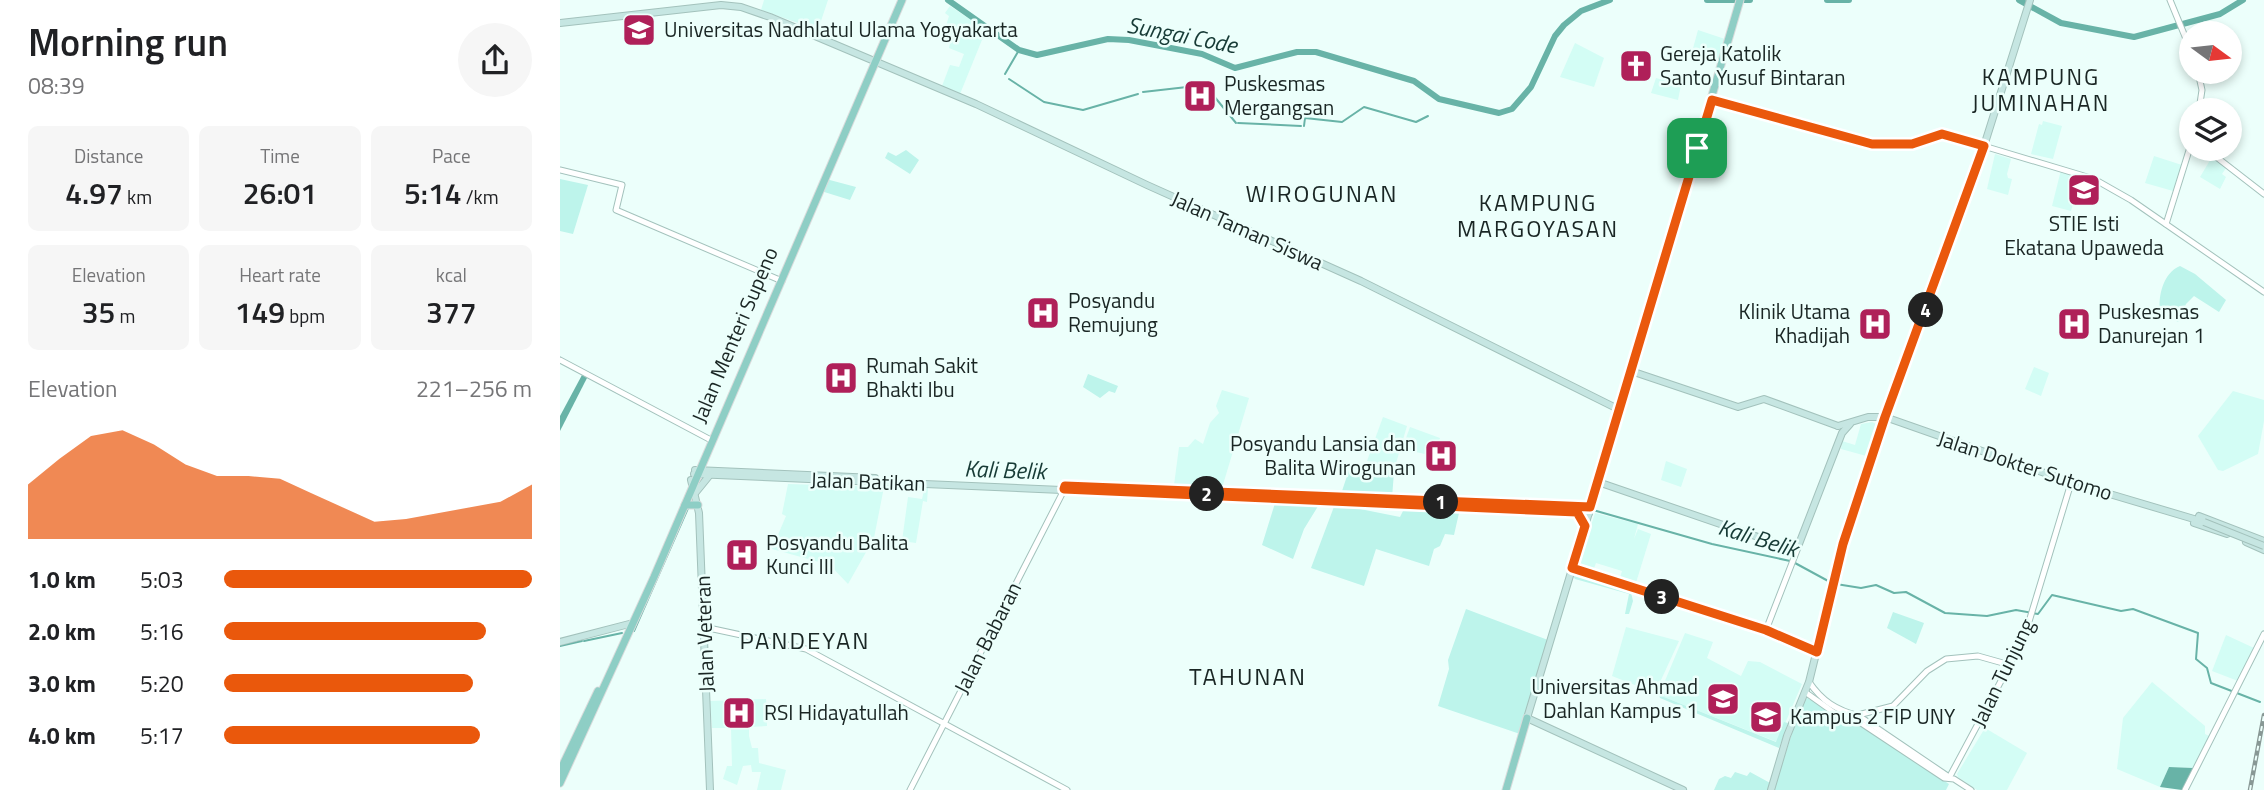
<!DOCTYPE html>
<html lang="en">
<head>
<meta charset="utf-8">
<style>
  :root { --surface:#fff; --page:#f6f6f6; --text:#202124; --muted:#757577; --accent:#ea580c }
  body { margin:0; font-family:"Titillium Web",sans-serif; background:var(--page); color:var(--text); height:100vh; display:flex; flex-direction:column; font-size:26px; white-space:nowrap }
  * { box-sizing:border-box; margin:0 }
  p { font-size:23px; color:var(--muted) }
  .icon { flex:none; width:38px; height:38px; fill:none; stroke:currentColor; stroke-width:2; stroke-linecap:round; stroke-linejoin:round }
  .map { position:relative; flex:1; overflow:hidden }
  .details { display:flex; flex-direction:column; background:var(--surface); width:560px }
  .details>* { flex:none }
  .needle { width:46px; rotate:105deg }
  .tools { position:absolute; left:1619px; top:21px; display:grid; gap:14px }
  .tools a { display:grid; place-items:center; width:63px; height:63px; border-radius:50%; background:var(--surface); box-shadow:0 4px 10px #0003; font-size:35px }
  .pin { position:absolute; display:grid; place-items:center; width:60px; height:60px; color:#fff; margin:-30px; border-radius:14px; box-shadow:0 4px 10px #0006 }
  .km { position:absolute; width:35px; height:35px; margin:-18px; border-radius:50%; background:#222; color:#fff; font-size:19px; line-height:35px; text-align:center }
  .round { display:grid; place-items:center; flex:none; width:74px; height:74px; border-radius:37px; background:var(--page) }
  .summary { display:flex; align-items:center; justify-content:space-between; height:119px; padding:0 28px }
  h1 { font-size:38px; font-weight:600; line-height:52px }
  .metrics { display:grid; grid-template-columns:repeat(3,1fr); gap:10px; height:119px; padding:7px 28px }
  .metrics div { display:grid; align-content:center; border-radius:10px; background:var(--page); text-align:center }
  .metrics b { font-size:30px; font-weight:600 }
  .metrics small { font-size:19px; font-weight:400 }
  .metrics p { font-size:19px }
  .chart { height:196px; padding:14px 28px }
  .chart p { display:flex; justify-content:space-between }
  .chart svg { width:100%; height:126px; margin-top:7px; fill:var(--accent); opacity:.7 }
  ul { padding:0 28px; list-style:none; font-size:23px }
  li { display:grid; grid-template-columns:112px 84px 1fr; align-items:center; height:52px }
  li i { height:18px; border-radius:9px; background:var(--accent) }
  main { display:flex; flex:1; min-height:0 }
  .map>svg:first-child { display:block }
  .built { fill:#d3fdf5 }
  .green { fill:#bdf4eb }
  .water { fill:#68b3a7 }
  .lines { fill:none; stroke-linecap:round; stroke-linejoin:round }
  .stream { stroke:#68b3a7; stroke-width:2 }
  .river { stroke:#68b3a7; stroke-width:6 }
  .tertiary-casing { stroke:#a3c2bc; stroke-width:7 }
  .secondary-casing { stroke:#a3c2bc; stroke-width:8 }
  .primary-casing { stroke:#dadcdc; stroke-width:9 }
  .tertiary { stroke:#fff; stroke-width:5 }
  .secondary { stroke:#c6e6e2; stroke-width:6 }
  .primary { stroke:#8ecec5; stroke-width:7 }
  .rail-casing { stroke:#889895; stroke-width:4.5 }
  .rail { stroke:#ecfffb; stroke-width:2; stroke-dasharray:5; stroke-linecap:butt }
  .secondary-bridge-casing { stroke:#a3c2bc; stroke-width:8; stroke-linecap:butt }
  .secondary-bridge { stroke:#c6e6e2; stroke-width:6 }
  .route-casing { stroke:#fff; stroke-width:14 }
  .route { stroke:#ea580c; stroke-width:9 }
  .labels { text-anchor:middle; stroke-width:5; stroke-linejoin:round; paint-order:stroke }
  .poi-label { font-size:21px; fill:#1a2624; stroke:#ecfffb; text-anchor:start }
  .street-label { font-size:21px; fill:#1a2624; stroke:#ecfffb }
  .water-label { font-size:23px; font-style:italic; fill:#173b36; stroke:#ecfffb }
  .neighbourhood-label { font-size:23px; letter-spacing:2px; fill:#1a2624; stroke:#ecfffb }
  .quarter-label { font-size:24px; letter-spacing:2px; fill:#1a2624; stroke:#ecfffb }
</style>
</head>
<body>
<main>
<section class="details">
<div class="summary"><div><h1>Morning run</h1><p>08:39</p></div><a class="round"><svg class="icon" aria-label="share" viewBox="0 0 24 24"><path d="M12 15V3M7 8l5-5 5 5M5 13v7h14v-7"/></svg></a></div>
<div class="metrics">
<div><p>Distance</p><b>4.97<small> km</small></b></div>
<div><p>Time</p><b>26:01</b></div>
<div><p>Pace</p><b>5:14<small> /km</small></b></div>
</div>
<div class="metrics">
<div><p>Elevation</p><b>35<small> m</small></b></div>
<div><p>Heart rate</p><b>149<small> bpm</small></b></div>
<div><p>kcal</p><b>377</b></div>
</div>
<div class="chart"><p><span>Elevation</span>221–256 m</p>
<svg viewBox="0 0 160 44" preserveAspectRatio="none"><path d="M0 44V25L10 16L20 8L30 6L40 11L50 18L60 22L70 22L80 23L90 28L100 33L110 38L120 37L130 35L140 33L150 31L160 25V44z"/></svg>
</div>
<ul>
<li><b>1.0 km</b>5:03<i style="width:100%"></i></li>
<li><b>2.0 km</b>5:16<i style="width:85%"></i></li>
<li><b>3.0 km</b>5:20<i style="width:81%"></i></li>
<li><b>4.0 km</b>5:17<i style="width:83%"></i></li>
</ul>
</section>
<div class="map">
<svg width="1704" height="790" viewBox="0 0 1704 790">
  <rect width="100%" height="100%" fill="#ecfffb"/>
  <g class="built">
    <polygon points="204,0 268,0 258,30 201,10"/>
    <polygon points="390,6 426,30 400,94 382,86 390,65 399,67 404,54 389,48 391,38 372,34 373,28 385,29 389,16 385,13"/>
    <polygon points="1138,30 1165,39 1160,59 1132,52"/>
    <polygon points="1015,43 1044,58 1034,87 1000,77"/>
    <polygon points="1096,78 1121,85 1118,100 1091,93"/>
    <polygon points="1483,121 1502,126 1493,159 1471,154 1479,124 1482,125"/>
    <polygon points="1435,154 1451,159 1447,174 1448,178 1452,179 1448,195 1427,189"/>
    <polygon points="1594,156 1622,165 1613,191 1585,183"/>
    <polygon points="1652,157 1666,168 1662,174 1666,177 1660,189 1640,177"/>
    <polygon points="1501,170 1521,176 1511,211 1492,206"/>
    <polygon points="1474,367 1489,373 1481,396 1465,389"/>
    <polygon points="662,390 689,398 662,488 614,485 619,447 628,447 635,439 643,444 650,423 659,413 656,406"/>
    <polygon points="1673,391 1704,400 1704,421 1698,454 1663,471 1658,470 1638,436"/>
    <polygon points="823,417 847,426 834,470 807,461"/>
    <polygon points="1312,422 1320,426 1310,457 1281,449 1282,441 1295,445 1301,424"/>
    <polygon points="850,427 880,438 874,456 842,449"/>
    <polygon points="1106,461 1127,469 1121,487 1101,480"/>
    <polygon points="228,484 324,487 314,538 288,584 270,565 212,549 226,516 222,514"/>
    <polygon points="365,486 368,488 367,502 363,501 356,543 342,541 348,497 362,499"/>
    <polygon points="1035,513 1078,524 1074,539 1078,529 1091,534 1075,586 1059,581 1062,571 1036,563 1033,571 1018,567"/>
    <polygon points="1066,627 1119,641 1095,693 1052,676"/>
    <polygon points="1125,633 1153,642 1147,658 1181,676 1188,661 1200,662 1242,684 1217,742 1099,695"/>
    <polygon points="1666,635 1694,648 1678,681 1652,671"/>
    <polygon points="1592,682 1645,726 1645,734 1649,736 1633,768 1609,767 1600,787 1557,769 1563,718"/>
    <polygon points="206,699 207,726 189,727 189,736 192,748 198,748 199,763 226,770 221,790 197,790 201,772 192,772 191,765 183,766 177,785 163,779 167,766 172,766 171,728 152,728 150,701"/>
    <polygon points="1425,728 1467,753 1447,790 1417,790 1398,777 1397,774"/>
  </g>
  <g class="green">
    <polygon points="346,150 359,160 350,174 325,158 328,152 336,156"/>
    <polygon points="0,179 28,185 13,234 0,231"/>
    <polygon points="266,179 296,187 290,200 261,191"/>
    <path d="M1620,266L1635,274L1666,300L1659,312L1634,296L1626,304L1618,322L1600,312C1598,296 1603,273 1620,266Z"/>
    <polygon points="528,374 558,386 555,393 549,391 540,398 523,387"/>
    <polygon points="807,462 834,472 832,498 781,494 789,470 802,473"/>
    <polygon points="716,500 760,503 744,529 733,559 702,545"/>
    <polygon points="775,504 840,517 844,509 899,513 894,535 885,534 880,546 874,549 869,566 816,549 804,586 751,568"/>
    <polygon points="1015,570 1070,588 1073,601 1069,614 1065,614 1069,594 1015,579 1012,575"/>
    <polygon points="906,609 988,640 960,734 878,706 889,669 888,660"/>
    <polygon points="1333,612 1364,623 1356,644 1327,628"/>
    <polygon points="1099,695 1216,742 1224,722 1228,723 1219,748 1100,698"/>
    <polygon points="1247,698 1297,724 1389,784 1386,790 1214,790 1242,702"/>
    <polygon points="1175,772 1187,776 1190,772 1212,784 1210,790 1154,790 1159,779 1165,776 1171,778"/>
  </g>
  <g class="water">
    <polygon points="22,375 27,378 0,431 0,416"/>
    <polygon points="1609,767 1633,768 1622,790 1600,787"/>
  </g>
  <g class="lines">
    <g class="stream">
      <polyline points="445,74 459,50"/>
      <polyline points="449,79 484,102 523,110 578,94"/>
      <polyline points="637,88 653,95 676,123"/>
      <polyline points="583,92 627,87"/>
      <polyline points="678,123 741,126"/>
      <polyline points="744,126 745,118 782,122 804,107 856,122 868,116"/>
      <polyline points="552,489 629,492"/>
      <polyline points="631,492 683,494"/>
      <polyline points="1033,510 1152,544 1230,561"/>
      <polyline points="1235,563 1270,582"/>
      <polyline points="1276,584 1301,588 1316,585 1334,593 1346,592 1385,613 1427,616 1456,610 1478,614 1492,595 1561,611 1573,609 1638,633 1636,659 1647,668 1651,683 1700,702"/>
      <polyline points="74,631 129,506"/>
      <polyline points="24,641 62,633"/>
      <polyline points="0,646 22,641"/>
    </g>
    <g class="river">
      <polyline points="388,0 459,50 477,55 548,39 569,40 642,54 675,68 737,52 756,52 854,81 879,99 939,113 952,109 971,87 995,36 1004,25 1021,11 1050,0"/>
      <polyline points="1147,0 1190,0"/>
      <polyline points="1267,0 1289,0"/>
      <polyline points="1459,0 1501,23 1574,37 1660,14 1683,0"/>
    </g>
    <defs>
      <g id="tertiary">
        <polyline points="1610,0 1631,51"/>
        <polyline points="1638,72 1642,90 1639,110"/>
        <polyline points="1152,100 1312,144 1344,145 1387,135 1534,179 1571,200 1704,292"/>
        <polyline points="1646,149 1704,194"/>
        <polyline points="0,170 62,185 56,210 222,281"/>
        <polyline points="1606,224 1631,144"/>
        <polyline points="0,360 149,439"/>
        <polyline points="1012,568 1206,630 1257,652"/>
        <polyline points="144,627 246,649 507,790"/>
        <polyline points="1206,630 1239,545"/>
        <path d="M1249,682C1262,701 1276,710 1299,716L1389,777"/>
        <polyline points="1245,692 1276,714 1298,721 1384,778 1394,779 1411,790"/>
        <polyline points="1290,717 1333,706 1367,671 1386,659 1418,656 1450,665"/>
        <polyline points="1389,778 1464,638 1511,483"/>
        <polyline points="350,790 504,490"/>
        <polyline points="1625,790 1704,634"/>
      </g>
      <g id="secondary">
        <polyline points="0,23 161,5 181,7 210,17 416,104 587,185 801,281 1060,410 967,718 1123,790"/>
        <polyline points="1071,371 1178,407 1204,399 1278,426"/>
        <polyline points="1278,426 1308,417 1325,417 1516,484 1644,522"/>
        <polyline points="135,470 315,478"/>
        <polyline points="134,474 1029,513"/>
        <polyline points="131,480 139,513 150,790"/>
        <polyline points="1038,482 1230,548 1239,544 1282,433 1290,424"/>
        <polyline points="136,492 149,476"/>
        <polyline points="686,492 1030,507"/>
        <polyline points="1639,516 1704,541"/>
        <polyline points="1634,523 1667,534"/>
        <polyline points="1686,542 1704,550"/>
        <polyline points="0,642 73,623"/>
        <polyline points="1211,790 1227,736 1249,682 1283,544 1325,417 1424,146 1470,0"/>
      </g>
      <g id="primary">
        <polyline points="1060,410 1180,0"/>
        <polyline points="125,505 138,505"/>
        <polyline points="0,771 38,691"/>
        <polyline points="0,783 94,577 342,0"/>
        <polyline points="946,790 967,718"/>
      </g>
    </defs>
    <use href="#tertiary" class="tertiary-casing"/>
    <use href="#secondary" class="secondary-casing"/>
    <use href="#primary" class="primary-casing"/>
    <use href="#tertiary" class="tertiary"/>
    <use href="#secondary" class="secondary"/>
    <use href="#primary" class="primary"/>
    <defs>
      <polyline id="rail" points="1690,790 1704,715"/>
    </defs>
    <use href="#rail" class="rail-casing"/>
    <use href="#rail" class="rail"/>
    <defs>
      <polyline id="secondary-bridge" points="1644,522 1704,546"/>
    </defs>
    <use href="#secondary-bridge" class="secondary-bridge-casing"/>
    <use href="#secondary-bridge" class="secondary-bridge"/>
  </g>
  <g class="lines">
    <defs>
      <polygon id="route" points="1152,100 1312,144 1352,144 1382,134 1424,146 1325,417 1283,544 1257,652 1206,630 1012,568 1025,526 1017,512 504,489 505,486 1030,507"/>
    </defs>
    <use href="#route" class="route-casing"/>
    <use href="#route" class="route"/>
  </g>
  <defs>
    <symbol id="university-square" viewBox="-11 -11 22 22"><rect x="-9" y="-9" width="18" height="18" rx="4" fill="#af2059" stroke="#ecfffb"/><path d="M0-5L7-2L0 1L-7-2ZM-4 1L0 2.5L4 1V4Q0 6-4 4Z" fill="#fff"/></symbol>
    <symbol id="church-square" viewBox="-11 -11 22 22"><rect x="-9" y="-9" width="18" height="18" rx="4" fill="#af2059" stroke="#ecfffb"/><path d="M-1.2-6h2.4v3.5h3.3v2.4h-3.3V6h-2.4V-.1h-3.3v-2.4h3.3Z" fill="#fff"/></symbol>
    <symbol id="hospital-square" viewBox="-11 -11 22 22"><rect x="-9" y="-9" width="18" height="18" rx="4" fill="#af2059" stroke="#ecfffb"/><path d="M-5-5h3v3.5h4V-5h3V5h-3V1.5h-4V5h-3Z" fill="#fff"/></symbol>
  </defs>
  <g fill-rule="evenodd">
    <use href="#university-square" x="60" y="11" width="38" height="38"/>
    <use href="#church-square" x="1057" y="47" width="38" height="38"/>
    <use href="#hospital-square" x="621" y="77" width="38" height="38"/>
    <use href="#university-square" x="1505" y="171" width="38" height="38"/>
    <use href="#hospital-square" x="464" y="294" width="38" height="38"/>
    <use href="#hospital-square" x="1296" y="305" width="38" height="38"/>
    <use href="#hospital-square" x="1495" y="305" width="38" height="38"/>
    <use href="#hospital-square" x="262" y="359" width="38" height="38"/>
    <use href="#hospital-square" x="862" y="437" width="38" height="38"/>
    <use href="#hospital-square" x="163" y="536" width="38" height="38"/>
    <use href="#university-square" x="1144" y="680" width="38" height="38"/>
    <use href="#hospital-square" x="160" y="694" width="38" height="38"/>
    <use href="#university-square" x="1187" y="698" width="38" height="38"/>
  </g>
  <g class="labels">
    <g class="poi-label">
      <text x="104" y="37">Universitas Nadhlatul Ulama Yogyakarta</text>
      <text x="1100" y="61">Gereja Katolik<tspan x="1100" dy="24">Santo Yusuf Bintaran</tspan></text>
      <text x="664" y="91">Puskesmas<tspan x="664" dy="24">Mergangsan</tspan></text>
      <text x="1524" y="231" text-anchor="middle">STIE Isti<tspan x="1524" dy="24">Ekatana Upaweda</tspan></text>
      <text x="508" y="308">Posyandu<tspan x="508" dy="24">Remujung</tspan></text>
      <text x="1290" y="319" text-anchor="end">Klinik Utama<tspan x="1290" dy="24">Khadijah</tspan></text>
      <text x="1538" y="319">Puskesmas<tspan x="1538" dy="24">Danurejan 1</tspan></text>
      <text x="306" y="373">Rumah Sakit<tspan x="306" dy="24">Bhakti Ibu</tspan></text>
      <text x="856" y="451" text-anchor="end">Posyandu Lansia dan<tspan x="856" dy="24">Balita Wirogunan</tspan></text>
      <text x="206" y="550">Posyandu Balita<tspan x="206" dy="24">Kunci III</tspan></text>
      <text x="1138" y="694" text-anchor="end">Universitas Ahmad<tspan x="1138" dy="24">Dahlan Kampus 1</tspan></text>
      <text x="204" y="720">RSI Hidayatullah</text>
      <text x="1230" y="724">Kampus 2 FIP UNY</text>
    </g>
    <g class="street-label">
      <text transform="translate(687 231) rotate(24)" y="7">Jalan Taman Siswa</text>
      <text transform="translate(175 335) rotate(-67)" y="7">Jalan Menteri Supeno</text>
      <text transform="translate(1465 466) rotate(18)" y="7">Jalan Dokter Sutomo</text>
      <text transform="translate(308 482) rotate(2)" y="7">Jalan Batikan</text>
      <text transform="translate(145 634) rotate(-92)" y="7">Jalan Veteran</text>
      <text transform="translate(428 638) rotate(-63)" y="7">Jalan Babaran</text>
      <text transform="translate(1443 673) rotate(-64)" y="7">Jalan Tunjung</text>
    </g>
    <g class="water-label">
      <text transform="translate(622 35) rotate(11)" y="8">Sungai Code</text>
      <text transform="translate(445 470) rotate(2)" y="8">Kali Belik</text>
      <text transform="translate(1198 538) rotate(17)" y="8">Kali Belik</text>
    </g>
    <g class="neighbourhood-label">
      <text x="1481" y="85">KAMPUNG<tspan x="1481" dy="26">JUMINAHAN</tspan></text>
      <text x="978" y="211">KAMPUNG<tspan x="978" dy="26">MARGOYASAN</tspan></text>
    </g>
    <g class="quarter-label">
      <text x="762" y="202">WIROGUNAN</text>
      <text x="245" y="649">PANDEYAN</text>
      <text x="688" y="685">TAHUNAN</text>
    </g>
  </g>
</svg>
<div class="tools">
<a><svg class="needle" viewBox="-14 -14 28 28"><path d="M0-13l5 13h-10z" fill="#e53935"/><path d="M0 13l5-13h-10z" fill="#757577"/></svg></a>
<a><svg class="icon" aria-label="layers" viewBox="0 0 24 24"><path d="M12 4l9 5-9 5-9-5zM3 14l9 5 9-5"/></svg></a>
</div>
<div class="pin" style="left:1137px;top:148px;background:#1e9e55"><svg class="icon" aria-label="arrive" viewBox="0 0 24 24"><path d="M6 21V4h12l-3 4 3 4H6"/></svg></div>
<b class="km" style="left:881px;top:502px">1</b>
<b class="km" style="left:647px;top:494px">2</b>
<b class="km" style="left:1102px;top:597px">3</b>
<b class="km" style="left:1366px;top:310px">4</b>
</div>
</main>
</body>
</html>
